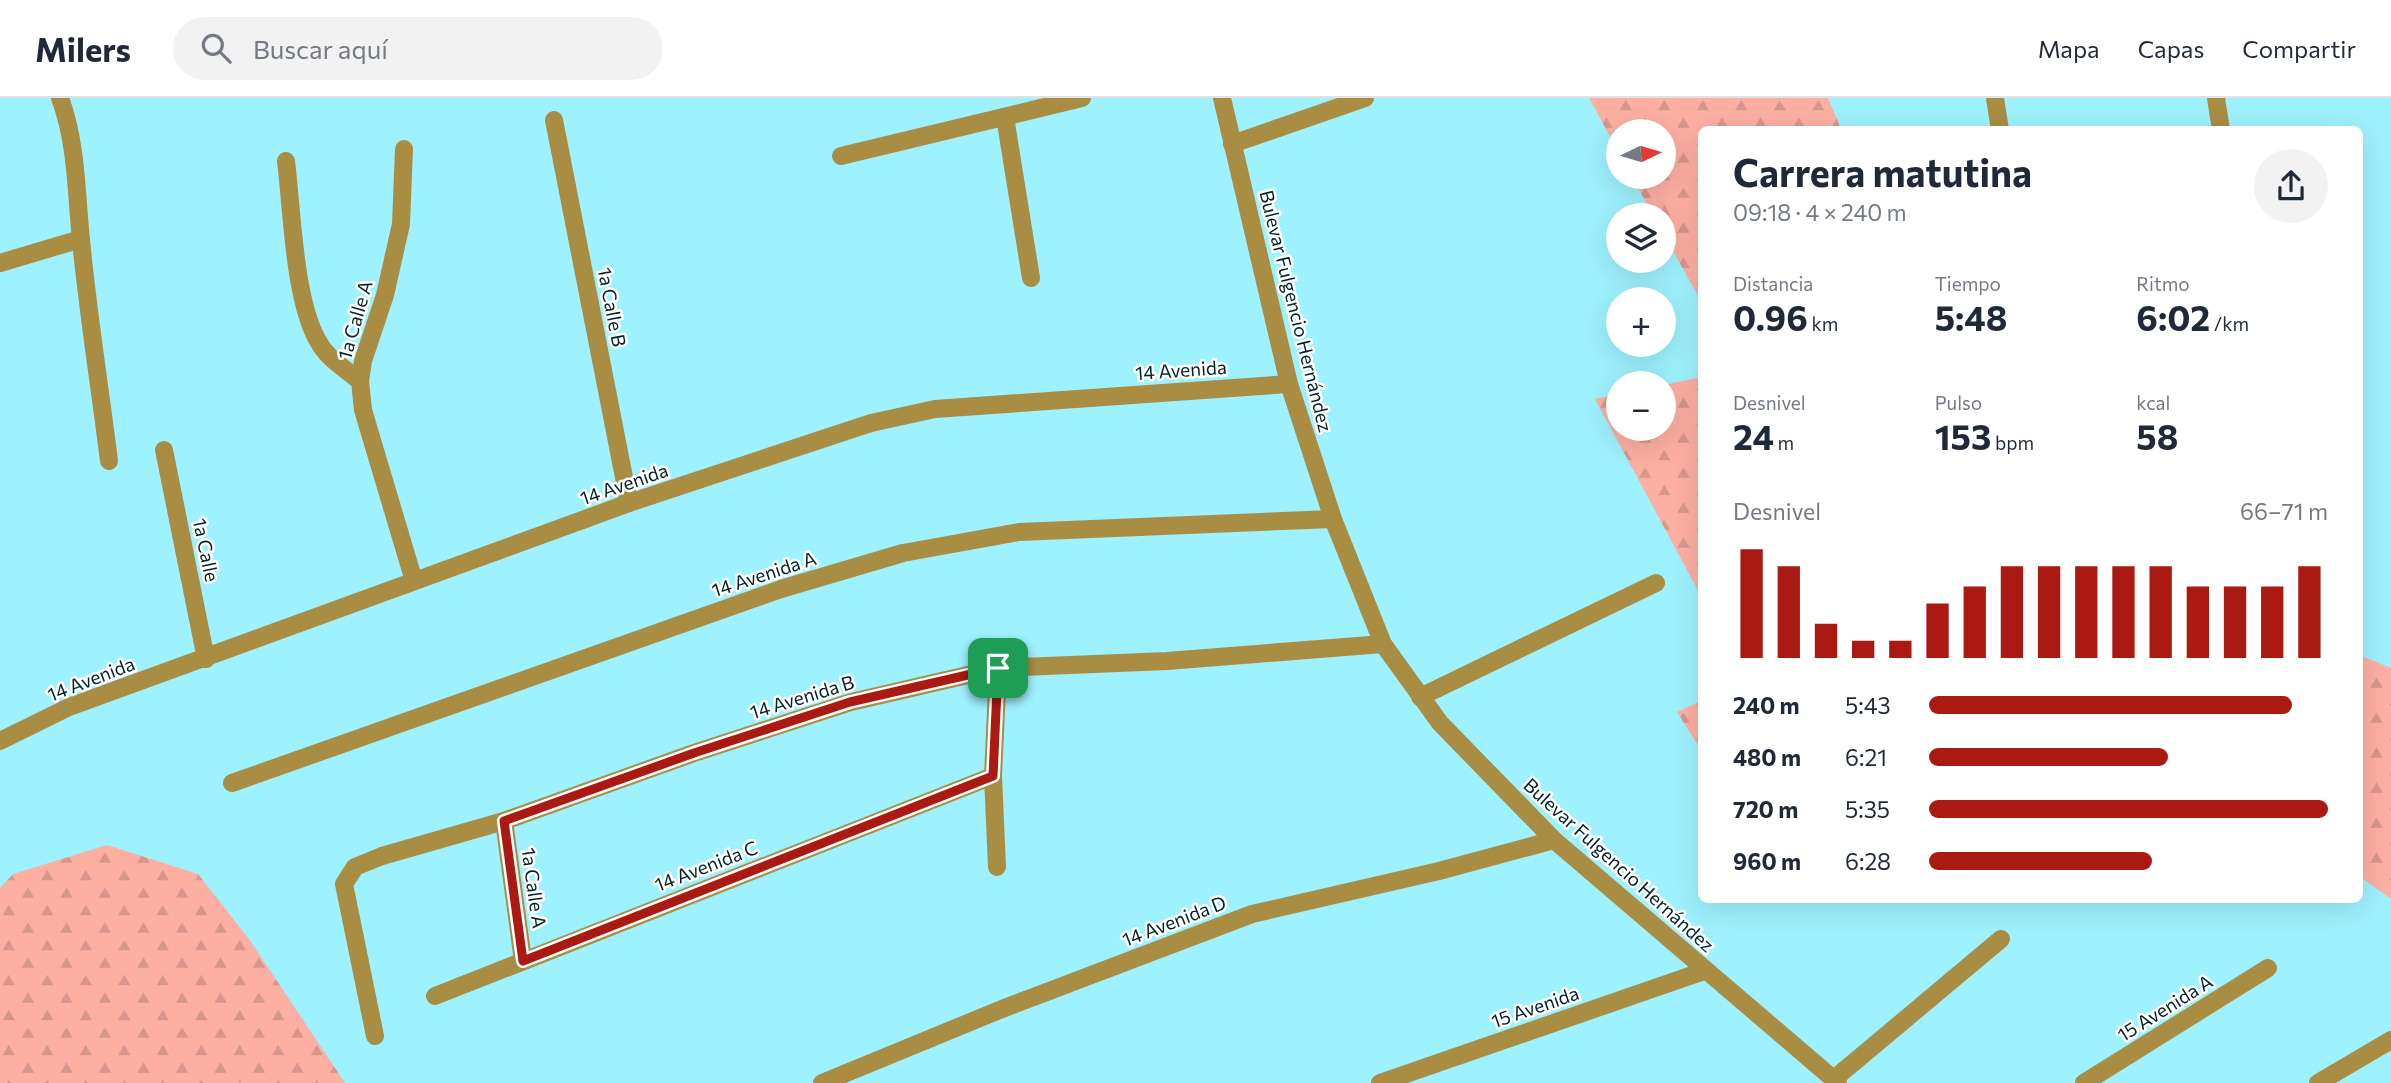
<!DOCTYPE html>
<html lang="es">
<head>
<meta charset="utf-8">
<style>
  :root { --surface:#fff; --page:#f2f2f3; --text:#1f2937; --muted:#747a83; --line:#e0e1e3; --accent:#aa1912 }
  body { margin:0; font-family:Commissioner,sans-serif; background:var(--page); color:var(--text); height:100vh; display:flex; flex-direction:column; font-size:26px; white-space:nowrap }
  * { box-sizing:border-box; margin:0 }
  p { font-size:23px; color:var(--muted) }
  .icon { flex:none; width:38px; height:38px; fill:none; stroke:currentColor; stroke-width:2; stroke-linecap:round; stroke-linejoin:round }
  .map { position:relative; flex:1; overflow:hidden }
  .side { position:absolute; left:1698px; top:28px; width:665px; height:777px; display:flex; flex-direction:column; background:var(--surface); border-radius:10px; box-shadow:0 7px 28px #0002 }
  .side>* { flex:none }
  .needle { width:46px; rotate:85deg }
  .buttons { position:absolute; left:1606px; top:21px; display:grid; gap:14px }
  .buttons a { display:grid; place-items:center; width:70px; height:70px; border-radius:50%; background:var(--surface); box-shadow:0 7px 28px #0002; font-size:35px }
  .pin { position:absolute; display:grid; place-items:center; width:60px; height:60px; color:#fff; margin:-30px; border-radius:14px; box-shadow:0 4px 10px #0006 }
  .round { display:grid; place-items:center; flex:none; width:74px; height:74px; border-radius:37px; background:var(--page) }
  .headline { display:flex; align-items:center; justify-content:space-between; height:119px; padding:0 35px }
  h1 { font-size:38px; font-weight:700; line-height:52px }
  .stats { display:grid; grid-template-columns:repeat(3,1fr); gap:10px; height:119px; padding:7px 35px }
  .stats div { display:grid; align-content:center }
  .stats b { font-size:35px; font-weight:700 }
  .stats small { font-size:19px; font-weight:400 }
  .stats p { font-size:19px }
  .chart { height:196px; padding:14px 35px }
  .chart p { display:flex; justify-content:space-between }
  .chart svg { width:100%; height:126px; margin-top:7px; stroke:var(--accent); stroke-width:6 }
  ul { padding:0 35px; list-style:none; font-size:23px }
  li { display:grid; grid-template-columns:112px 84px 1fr; align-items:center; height:52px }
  li i { height:18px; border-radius:9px; background:var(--accent) }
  header { display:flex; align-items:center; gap:42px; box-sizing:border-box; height:98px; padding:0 35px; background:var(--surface); border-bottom:2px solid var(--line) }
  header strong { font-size:33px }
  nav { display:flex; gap:38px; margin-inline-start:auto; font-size:24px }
  .search { width:490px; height:63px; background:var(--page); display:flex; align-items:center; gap:18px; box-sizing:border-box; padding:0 24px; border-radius:38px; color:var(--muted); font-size:26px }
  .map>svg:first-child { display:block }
  .forest { fill:url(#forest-firs) }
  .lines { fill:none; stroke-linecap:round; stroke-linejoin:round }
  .minor { stroke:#a98d43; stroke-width:18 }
  .route-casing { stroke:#fff; stroke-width:14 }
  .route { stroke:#aa1912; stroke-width:9 }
  .labels { text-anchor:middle; stroke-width:5; stroke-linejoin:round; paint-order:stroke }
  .street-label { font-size:19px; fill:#002228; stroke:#fff }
</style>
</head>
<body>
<header>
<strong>Milers</strong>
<div class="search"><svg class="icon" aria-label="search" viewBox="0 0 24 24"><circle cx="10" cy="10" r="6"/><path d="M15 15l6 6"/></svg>Buscar aquí</div>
<nav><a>Mapa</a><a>Capas</a><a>Compartir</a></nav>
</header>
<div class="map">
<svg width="2391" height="985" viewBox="0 0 2391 985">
  <defs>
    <pattern id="forest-firs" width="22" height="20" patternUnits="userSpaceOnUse" patternTransform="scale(1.75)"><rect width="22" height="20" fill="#fdafa2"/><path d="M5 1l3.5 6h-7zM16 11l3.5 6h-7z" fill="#d7968c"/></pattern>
  </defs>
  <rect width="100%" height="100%" fill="#9ef1fe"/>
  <g class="forest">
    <polygon points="1589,0 1828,0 1841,31 1701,32 1701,203 1664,137 1664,117 1653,117 1632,79 1664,79 1664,33 1619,33 1619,55"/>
    <polygon points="1701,279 1701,498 1595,301 1619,296 1619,331 1664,331 1664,287"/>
    <polygon points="2359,557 2391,570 2391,801 2359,778"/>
    <polygon points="1701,603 1701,652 1677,614"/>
    <polygon points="107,747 198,776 249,841 345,985 0,985 0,790 13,776"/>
  </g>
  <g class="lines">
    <g class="minor">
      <path d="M60,0C77,46 76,94 81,142C88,216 100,290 109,363"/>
      <polyline points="1222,0 1289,286 1333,421 1383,546 1440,625 1554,742 1838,985"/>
      <polyline points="1995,0 2000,32"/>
      <polyline points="2216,0 2221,32"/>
      <polyline points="1005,19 1031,180"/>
      <polyline points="554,22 629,405"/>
      <polyline points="1232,46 1365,0"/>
      <polyline points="404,51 401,126 385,197 363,263 360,283 363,312 414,483"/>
      <polyline points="841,58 1082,0"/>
      <path d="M286,63C292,111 294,202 318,243C327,260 345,271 360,283"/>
      <polyline points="0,165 81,141"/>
      <polyline points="164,352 206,561"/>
      <polyline points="1420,599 1656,485"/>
      <polyline points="0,643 69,609 629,405 871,325 935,311 1289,286"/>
      <polyline points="232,685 781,491 903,455 1019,434 1333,421"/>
      <polyline points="504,723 523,863"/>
      <polyline points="997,769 993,678 998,570"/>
      <polyline points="435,898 993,678"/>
      <polyline points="375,938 344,786 355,769 382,758 504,723 694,655 851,604 998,570 1167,563 1383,546"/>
      <polyline points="1834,981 2001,841"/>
      <polyline points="822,985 1002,911 1252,816 1439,773 1554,742"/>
      <polyline points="1380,985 1704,873"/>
      <polyline points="2084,985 2268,870"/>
      <polyline points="2318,985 2391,942"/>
    </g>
  </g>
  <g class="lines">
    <defs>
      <polygon id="route" points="998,570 993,678 523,863 504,723 694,655 850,604"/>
    </defs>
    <use href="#route" class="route-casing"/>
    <use href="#route" class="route"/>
  </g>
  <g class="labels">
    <g class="street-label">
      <text transform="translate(612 209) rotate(79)" y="7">1a Calle B</text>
      <text transform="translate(1296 213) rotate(76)" y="7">Bulevar Fulgencio Hernández</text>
      <text transform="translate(355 222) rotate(-74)" y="7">1a Calle A</text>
      <text transform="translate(1181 272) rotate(-4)" y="7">14 Avenida</text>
      <text transform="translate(624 386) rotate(-19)" y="7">14 Avenida</text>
      <text transform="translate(206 452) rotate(78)" y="7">1a Calle</text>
      <text transform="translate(764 476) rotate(-18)" y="7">14 Avenida A</text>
      <text transform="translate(91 581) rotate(-21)" y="7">14 Avenida</text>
      <text transform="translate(802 599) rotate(-17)" y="7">14 Avenida B</text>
      <text transform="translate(1619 767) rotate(42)" y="7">Bulevar Fulgencio Hernández</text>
      <text transform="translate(706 768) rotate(-21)" y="7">14 Avenida C</text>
      <text transform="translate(534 790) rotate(82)" y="7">1a Calle A</text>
      <text transform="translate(1174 823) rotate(-21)" y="7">14 Avenida D</text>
      <text transform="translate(1535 909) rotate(-19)" y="7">15 Avenida</text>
      <text transform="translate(2165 910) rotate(-32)" y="7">15 Avenida A</text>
    </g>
  </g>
</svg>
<div class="buttons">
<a><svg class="needle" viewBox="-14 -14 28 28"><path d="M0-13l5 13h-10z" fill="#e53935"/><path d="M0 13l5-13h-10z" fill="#747a83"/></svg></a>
<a><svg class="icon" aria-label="layers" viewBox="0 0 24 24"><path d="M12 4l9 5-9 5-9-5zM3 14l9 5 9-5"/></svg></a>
<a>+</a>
<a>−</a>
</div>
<div class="pin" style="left:998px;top:570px;background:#1e9e55"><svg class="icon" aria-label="arrive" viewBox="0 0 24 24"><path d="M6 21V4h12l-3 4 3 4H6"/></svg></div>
<section class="side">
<div class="headline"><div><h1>Carrera matutina</h1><p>09:18 · 4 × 240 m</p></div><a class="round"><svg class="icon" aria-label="share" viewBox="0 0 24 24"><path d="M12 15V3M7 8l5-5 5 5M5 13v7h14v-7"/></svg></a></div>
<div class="stats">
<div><p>Distancia</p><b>0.96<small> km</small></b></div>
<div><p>Tiempo</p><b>5:48</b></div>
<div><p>Ritmo</p><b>6:02<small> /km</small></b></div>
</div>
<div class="stats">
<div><p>Desnivel</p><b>24<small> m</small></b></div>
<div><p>Pulso</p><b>153<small> bpm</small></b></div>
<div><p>kcal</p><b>58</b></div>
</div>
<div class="chart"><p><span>Desnivel</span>66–71 m</p>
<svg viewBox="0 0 160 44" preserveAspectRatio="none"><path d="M5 44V6M15 44V12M25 44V32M35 44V38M45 44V38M55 44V25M65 44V19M75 44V12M85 44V12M95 44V12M105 44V12M115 44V12M125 44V19M135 44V19M145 44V19M155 44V12"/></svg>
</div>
<ul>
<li><b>240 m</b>5:43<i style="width:91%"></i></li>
<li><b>480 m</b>6:21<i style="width:60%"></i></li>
<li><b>720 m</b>5:35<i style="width:100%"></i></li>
<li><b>960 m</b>6:28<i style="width:56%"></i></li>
</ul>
</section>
</div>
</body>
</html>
